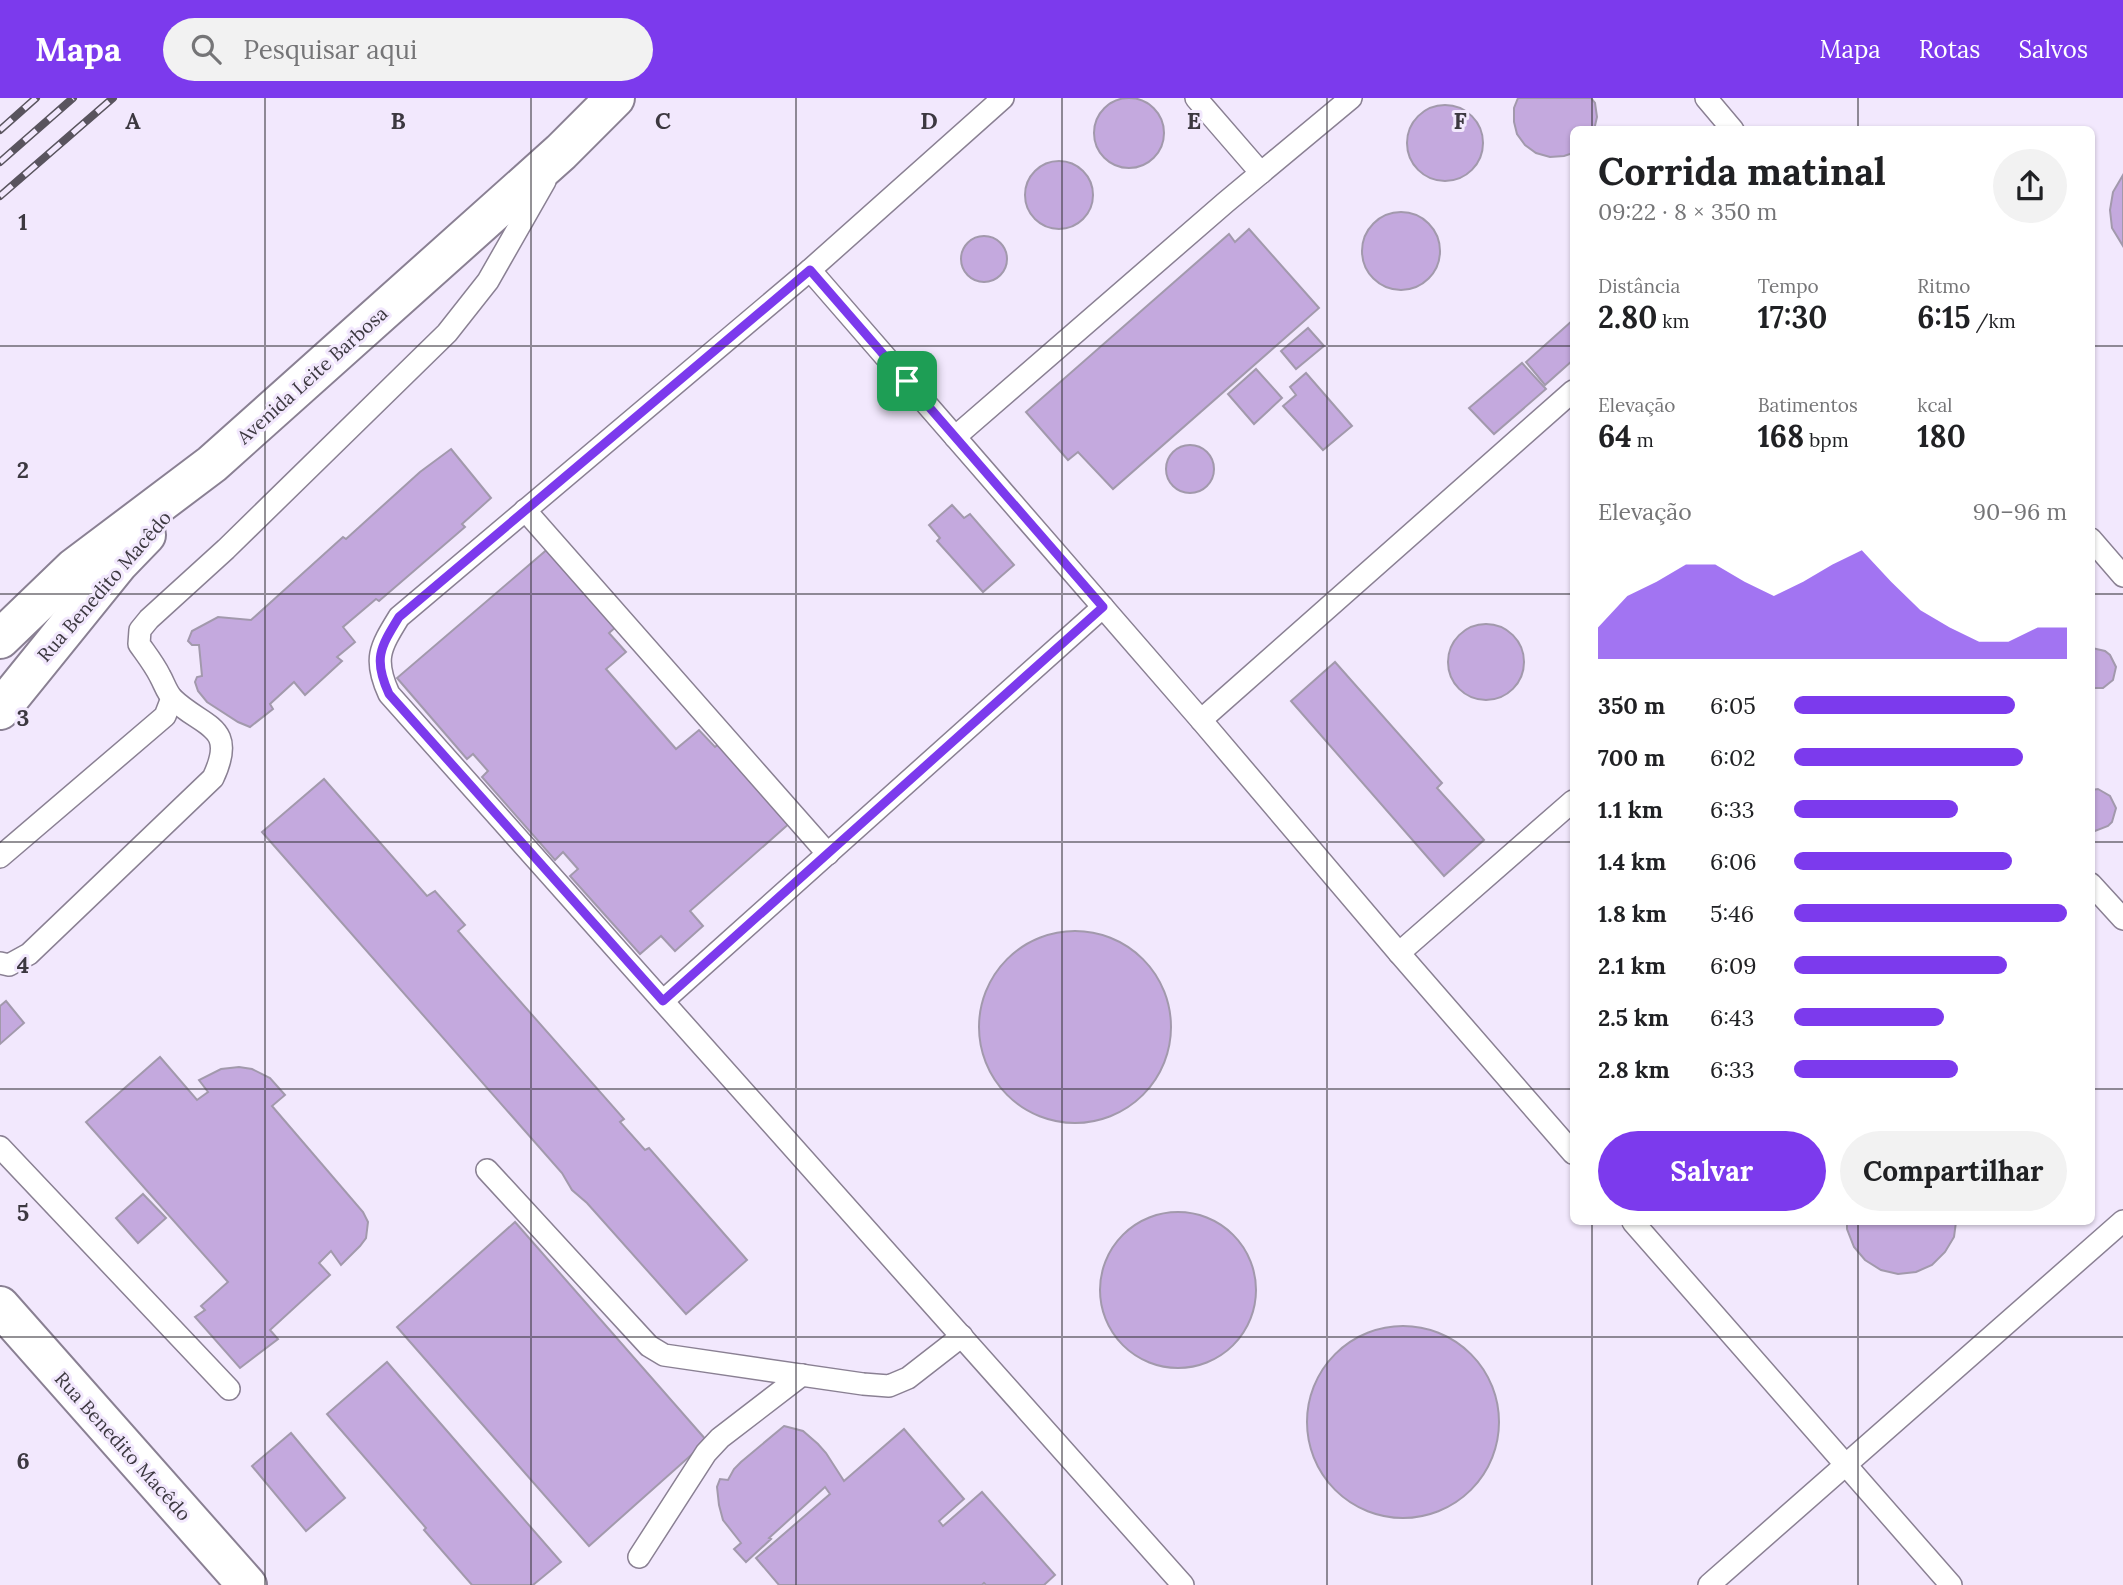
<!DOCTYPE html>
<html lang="pt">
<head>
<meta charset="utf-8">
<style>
  :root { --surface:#fff; --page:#f2f2f2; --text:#202124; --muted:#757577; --accent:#7c3aed }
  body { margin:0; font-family:Lora,serif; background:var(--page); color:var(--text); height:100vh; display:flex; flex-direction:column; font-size:26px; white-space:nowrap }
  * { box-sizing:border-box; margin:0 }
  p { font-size:23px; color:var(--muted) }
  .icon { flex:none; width:38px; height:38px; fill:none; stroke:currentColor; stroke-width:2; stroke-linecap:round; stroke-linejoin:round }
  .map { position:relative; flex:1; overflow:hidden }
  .sheet { position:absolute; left:1570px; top:28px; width:525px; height:1099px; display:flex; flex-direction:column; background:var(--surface); border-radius:10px; box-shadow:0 2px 5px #0004 }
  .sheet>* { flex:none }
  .pin { position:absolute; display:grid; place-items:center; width:60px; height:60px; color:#fff; margin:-30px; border-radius:14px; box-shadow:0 4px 10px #0006 }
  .round { display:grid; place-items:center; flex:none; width:74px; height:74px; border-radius:37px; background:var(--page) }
  .headline { display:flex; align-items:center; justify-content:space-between; height:119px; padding:0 28px }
  h1 { font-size:38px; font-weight:700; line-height:52px }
  .figures { display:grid; grid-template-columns:repeat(3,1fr); gap:10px; height:119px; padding:7px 28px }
  .figures div { display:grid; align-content:center }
  .figures b { font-size:30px; font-weight:700 }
  .figures small { font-size:19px; font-weight:400 }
  .figures p { font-size:19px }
  .chart { height:196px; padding:14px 28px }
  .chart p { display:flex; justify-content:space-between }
  .chart svg { width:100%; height:126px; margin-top:7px; fill:var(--accent); opacity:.7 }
  .button { display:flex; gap:14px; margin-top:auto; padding:14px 28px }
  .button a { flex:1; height:80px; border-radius:42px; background:var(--accent); color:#fff; font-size:28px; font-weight:700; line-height:80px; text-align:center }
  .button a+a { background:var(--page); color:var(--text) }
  ul { padding:0 28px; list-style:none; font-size:23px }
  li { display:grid; grid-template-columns:112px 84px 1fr; align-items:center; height:52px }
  li i { height:18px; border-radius:9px; background:var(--accent) }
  header { display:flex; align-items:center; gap:42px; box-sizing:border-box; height:98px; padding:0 35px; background:var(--accent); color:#fff }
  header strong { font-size:33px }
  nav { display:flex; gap:38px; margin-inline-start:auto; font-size:24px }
  .search { width:490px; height:63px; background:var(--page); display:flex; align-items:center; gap:18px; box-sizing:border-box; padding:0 24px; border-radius:38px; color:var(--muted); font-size:26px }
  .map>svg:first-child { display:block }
  .building { fill:#c4a9de; stroke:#a299ac; stroke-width:2 }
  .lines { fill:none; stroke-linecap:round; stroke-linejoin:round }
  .service-casing { stroke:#8a8093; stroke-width:24 }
  .minor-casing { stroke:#8a8093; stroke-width:42 }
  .service { stroke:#fff; stroke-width:21 }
  .minor { stroke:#fff; stroke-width:38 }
  .rail-casing { stroke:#59545e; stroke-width:8 }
  .rail { stroke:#f2e8fd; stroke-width:5; stroke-dasharray:16; stroke-linecap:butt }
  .route-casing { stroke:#fff; stroke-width:14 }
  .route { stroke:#7c3aed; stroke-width:9 }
  .grid { fill:none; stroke:#3c3840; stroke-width:2; stroke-opacity:0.55 }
  .labels { text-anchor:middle; stroke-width:6; stroke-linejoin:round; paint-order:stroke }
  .street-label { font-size:19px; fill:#3c3840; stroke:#f2e8fd }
  .grid-label { font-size:23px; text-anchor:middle; font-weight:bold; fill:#3c3840; stroke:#f2e8fd; stroke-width:6; stroke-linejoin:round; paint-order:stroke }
</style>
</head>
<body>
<header>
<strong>Mapa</strong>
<div class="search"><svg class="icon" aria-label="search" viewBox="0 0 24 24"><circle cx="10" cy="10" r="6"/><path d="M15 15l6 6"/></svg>Pesquisar aqui</div>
<nav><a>Mapa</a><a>Rotas</a><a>Salvos</a></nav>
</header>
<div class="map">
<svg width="2123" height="1487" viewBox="0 0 2123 1487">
  <rect width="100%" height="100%" fill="#f2e8fd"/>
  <g class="building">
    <polygon points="1518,0 1591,0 1595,5 1597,19 1594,32 1573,32 1573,55 1564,58 1550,59 1536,55 1525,47 1517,36 1514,24 1514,10"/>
    <circle cx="1129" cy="35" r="35"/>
    <circle cx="1445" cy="45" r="38"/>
    <circle cx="1059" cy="97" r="34"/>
    <polygon points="2123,77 2123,148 2112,130 2110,112 2113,94"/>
    <circle cx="1401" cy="153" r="39"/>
    <polygon points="1249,131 1319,210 1113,391 1078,354 1068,362 1026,314 1229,136 1235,144"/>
    <circle cx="984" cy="161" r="23"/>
    <polygon points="1573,222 1573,262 1545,287 1526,264"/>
    <polygon points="1308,230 1324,248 1296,271 1281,253"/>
    <polygon points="1522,265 1546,291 1494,336 1469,310"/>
    <polygon points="1256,271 1282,300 1254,326 1228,296"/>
    <polygon points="1306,275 1352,328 1323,352 1283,308 1296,297 1290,289"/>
    <circle cx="1190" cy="371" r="24"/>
    <polygon points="451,351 491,400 462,426 465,429 379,503 376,501 343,529 355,544 337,559 342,563 305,597 294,584 270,606 273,611 250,629 238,624 207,604 198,593 195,584 197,579 202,578 199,547 192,547 188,543 192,533 218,519 251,522 343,439 346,441 420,374"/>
    <polygon points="952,407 964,420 970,416 1014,467 983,494 937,443 940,440 929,427"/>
    <polygon points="550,449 617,528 609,535 626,554 606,571 676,651 699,632 715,649 721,644 791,724 690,813 703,828 675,853 661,838 640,856 570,778 578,771 563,754 555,762 482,679 488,673 473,656 467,661 397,580"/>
    <circle cx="1486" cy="564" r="38"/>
    <polygon points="2092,550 2105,553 2110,557 2116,569 2113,582 2103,590 2091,590"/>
    <polygon points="1335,564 1442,685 1437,690 1484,742 1444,778 1291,603"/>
    <polygon points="324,681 427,798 435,793 465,827 458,833 624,1021 620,1024 645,1052 649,1050 747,1162 686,1216 587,1105 572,1092 562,1075 262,734"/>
    <polygon points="2098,691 2110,698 2116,710 2112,724 2108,728 2095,733 2091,732 2091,692"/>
    <circle cx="1075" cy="929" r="96"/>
    <polygon points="6,903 24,925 0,946 0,908"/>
    <polygon points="160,959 197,1002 208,994 199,982 221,971 239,969 252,971 270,980 285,997 272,1008 363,1114 368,1124 366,1140 360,1148 341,1167 331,1153 319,1165 330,1177 270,1232 278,1241 240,1270 195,1219 205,1212 201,1208 228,1184 86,1024"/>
    <polygon points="143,1096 166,1120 138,1145 116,1120"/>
    <circle cx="1178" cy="1192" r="78"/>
    <polygon points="515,1124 707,1343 589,1448 397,1229"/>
    <polygon points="1847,1124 1956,1124 1954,1139 1945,1154 1932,1167 1916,1174 1898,1176 1881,1172 1865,1162 1854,1149 1847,1131"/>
    <circle cx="1403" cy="1324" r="96"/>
    <polygon points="387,1264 561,1464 533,1487 472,1487 424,1432 426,1430 327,1316"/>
    <polygon points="784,1328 803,1333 818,1346 826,1355 844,1383 904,1331 964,1401 939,1423 943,1428 982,1394 1055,1477 1044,1487 986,1487 984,1485 982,1487 779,1487 756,1460 830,1396 825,1389 769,1440 771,1441 746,1464 734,1451 741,1445 723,1422 719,1407 717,1389 720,1381 728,1382 734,1371 741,1364"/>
    <polygon points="291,1335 345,1400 306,1433 252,1368"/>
  </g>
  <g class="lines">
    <defs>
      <g id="service">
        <path d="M1003,0L810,172L399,519C380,550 373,561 389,596L1183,1487"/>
        <polyline points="1196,0 1261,75"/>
        <polyline points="1706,0 1733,32"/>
        <polyline points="810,172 1201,622 1399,855 1573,1055"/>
        <polyline points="955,339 1226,104 1351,0"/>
        <polyline points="525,412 828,756"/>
        <polyline points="2091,441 2123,478"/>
        <polyline points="1201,622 1573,293"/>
        <polyline points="0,759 165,618 172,600"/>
        <polyline points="2091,786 2123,821"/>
        <polyline points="1399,855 1573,703"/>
        <path d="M0,865L9,867L29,856L213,680C238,627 203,630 173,601C167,595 164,585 160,578C154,566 146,556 139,546L140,532L149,521L226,451L447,235L488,183L545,83"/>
        <polyline points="663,903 1103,509"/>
        <polyline points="0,1049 229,1291"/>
        <polyline points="487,1072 649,1248 664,1257 863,1286 889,1288 908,1280 962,1238"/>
        <polyline points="1633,1124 1951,1487"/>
        <polyline points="639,1459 706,1355 720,1340 802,1277"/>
        <polyline points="1709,1487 2123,1123"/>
      </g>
      <g id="minor">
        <polyline points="0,541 74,470 212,366 561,54 615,0"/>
        <polyline points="0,612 118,466 146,437"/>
        <polyline points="0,1208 247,1487"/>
      </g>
    </defs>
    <use href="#service" class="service-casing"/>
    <use href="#minor" class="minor-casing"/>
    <use href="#service" class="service"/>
    <use href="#minor" class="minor"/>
    <defs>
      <g id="rail">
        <polyline points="0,32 36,0"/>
        <polyline points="0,64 73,0"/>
        <polyline points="0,98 113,0"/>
      </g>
    </defs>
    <use href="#rail" class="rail-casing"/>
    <use href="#rail" class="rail"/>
  </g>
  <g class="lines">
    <defs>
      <path id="route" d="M810,172L1103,509L663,903L389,596C373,561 380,550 399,519Z"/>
    </defs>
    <use href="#route" class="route-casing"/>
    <use href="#route" class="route"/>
  </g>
  <path class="grid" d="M265,0V1487M531,0V1487M796,0V1487M1062,0V1487M1327,0V1487M1592,0V32M1858,0V32M0,248H1573M2091,248H2123M0,496H1573M2091,496H2123M0,744H1573M2091,744H2123M0,991H1573M2091,991H2123M1592,1124V1487M1858,1124V1487M0,1239H2123"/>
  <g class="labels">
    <g class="street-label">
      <text transform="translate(312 277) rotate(-42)" y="7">Avenida Leite Barbosa</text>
      <text transform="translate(104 488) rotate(-49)" y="7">Rua Benedito Macêdo</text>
      <text transform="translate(123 1348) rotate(48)" y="7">Rua Benedito Macêdo</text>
    </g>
  </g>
  <g class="grid-label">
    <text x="133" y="31">A</text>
    <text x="398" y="31">B</text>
    <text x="663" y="31">C</text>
    <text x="929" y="31">D</text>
    <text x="1194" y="31">E</text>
    <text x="1460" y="31">F</text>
    <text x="23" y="132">1</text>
    <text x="23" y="380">2</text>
    <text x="23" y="628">3</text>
    <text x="23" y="875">4</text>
    <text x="23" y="1123">5</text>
    <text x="23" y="1371">6</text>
  </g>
</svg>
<div class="pin" style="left:907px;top:283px;background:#1e9e55"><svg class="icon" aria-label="arrive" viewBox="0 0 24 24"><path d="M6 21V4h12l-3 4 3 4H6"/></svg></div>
<section class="sheet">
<div class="headline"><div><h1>Corrida matinal</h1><p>09:22 · 8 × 350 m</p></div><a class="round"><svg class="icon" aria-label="share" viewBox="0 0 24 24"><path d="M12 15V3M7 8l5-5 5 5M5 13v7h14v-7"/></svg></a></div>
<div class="figures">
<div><p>Distância</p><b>2.80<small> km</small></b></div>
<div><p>Tempo</p><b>17:30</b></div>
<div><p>Ritmo</p><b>6:15<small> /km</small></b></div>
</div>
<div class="figures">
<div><p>Elevação</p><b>64<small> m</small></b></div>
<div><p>Batimentos</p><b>168<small> bpm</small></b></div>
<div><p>kcal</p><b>180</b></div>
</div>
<div class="chart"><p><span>Elevação</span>90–96 m</p>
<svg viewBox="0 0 160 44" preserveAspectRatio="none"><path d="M0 44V33L10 22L20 17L30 11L40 11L50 17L60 22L70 17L80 11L90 6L100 17L110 27L120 33L130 38L140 38L150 33L160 33V44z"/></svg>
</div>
<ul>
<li><b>350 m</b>6:05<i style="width:81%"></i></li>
<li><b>700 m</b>6:02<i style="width:84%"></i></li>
<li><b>1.1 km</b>6:33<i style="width:60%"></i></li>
<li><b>1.4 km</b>6:06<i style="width:80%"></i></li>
<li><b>1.8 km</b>5:46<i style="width:100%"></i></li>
<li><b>2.1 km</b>6:09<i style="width:78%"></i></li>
<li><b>2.5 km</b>6:43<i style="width:55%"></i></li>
<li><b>2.8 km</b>6:33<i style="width:60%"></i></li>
</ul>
<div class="button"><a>Salvar</a><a>Compartilhar</a></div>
</section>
</div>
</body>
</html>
